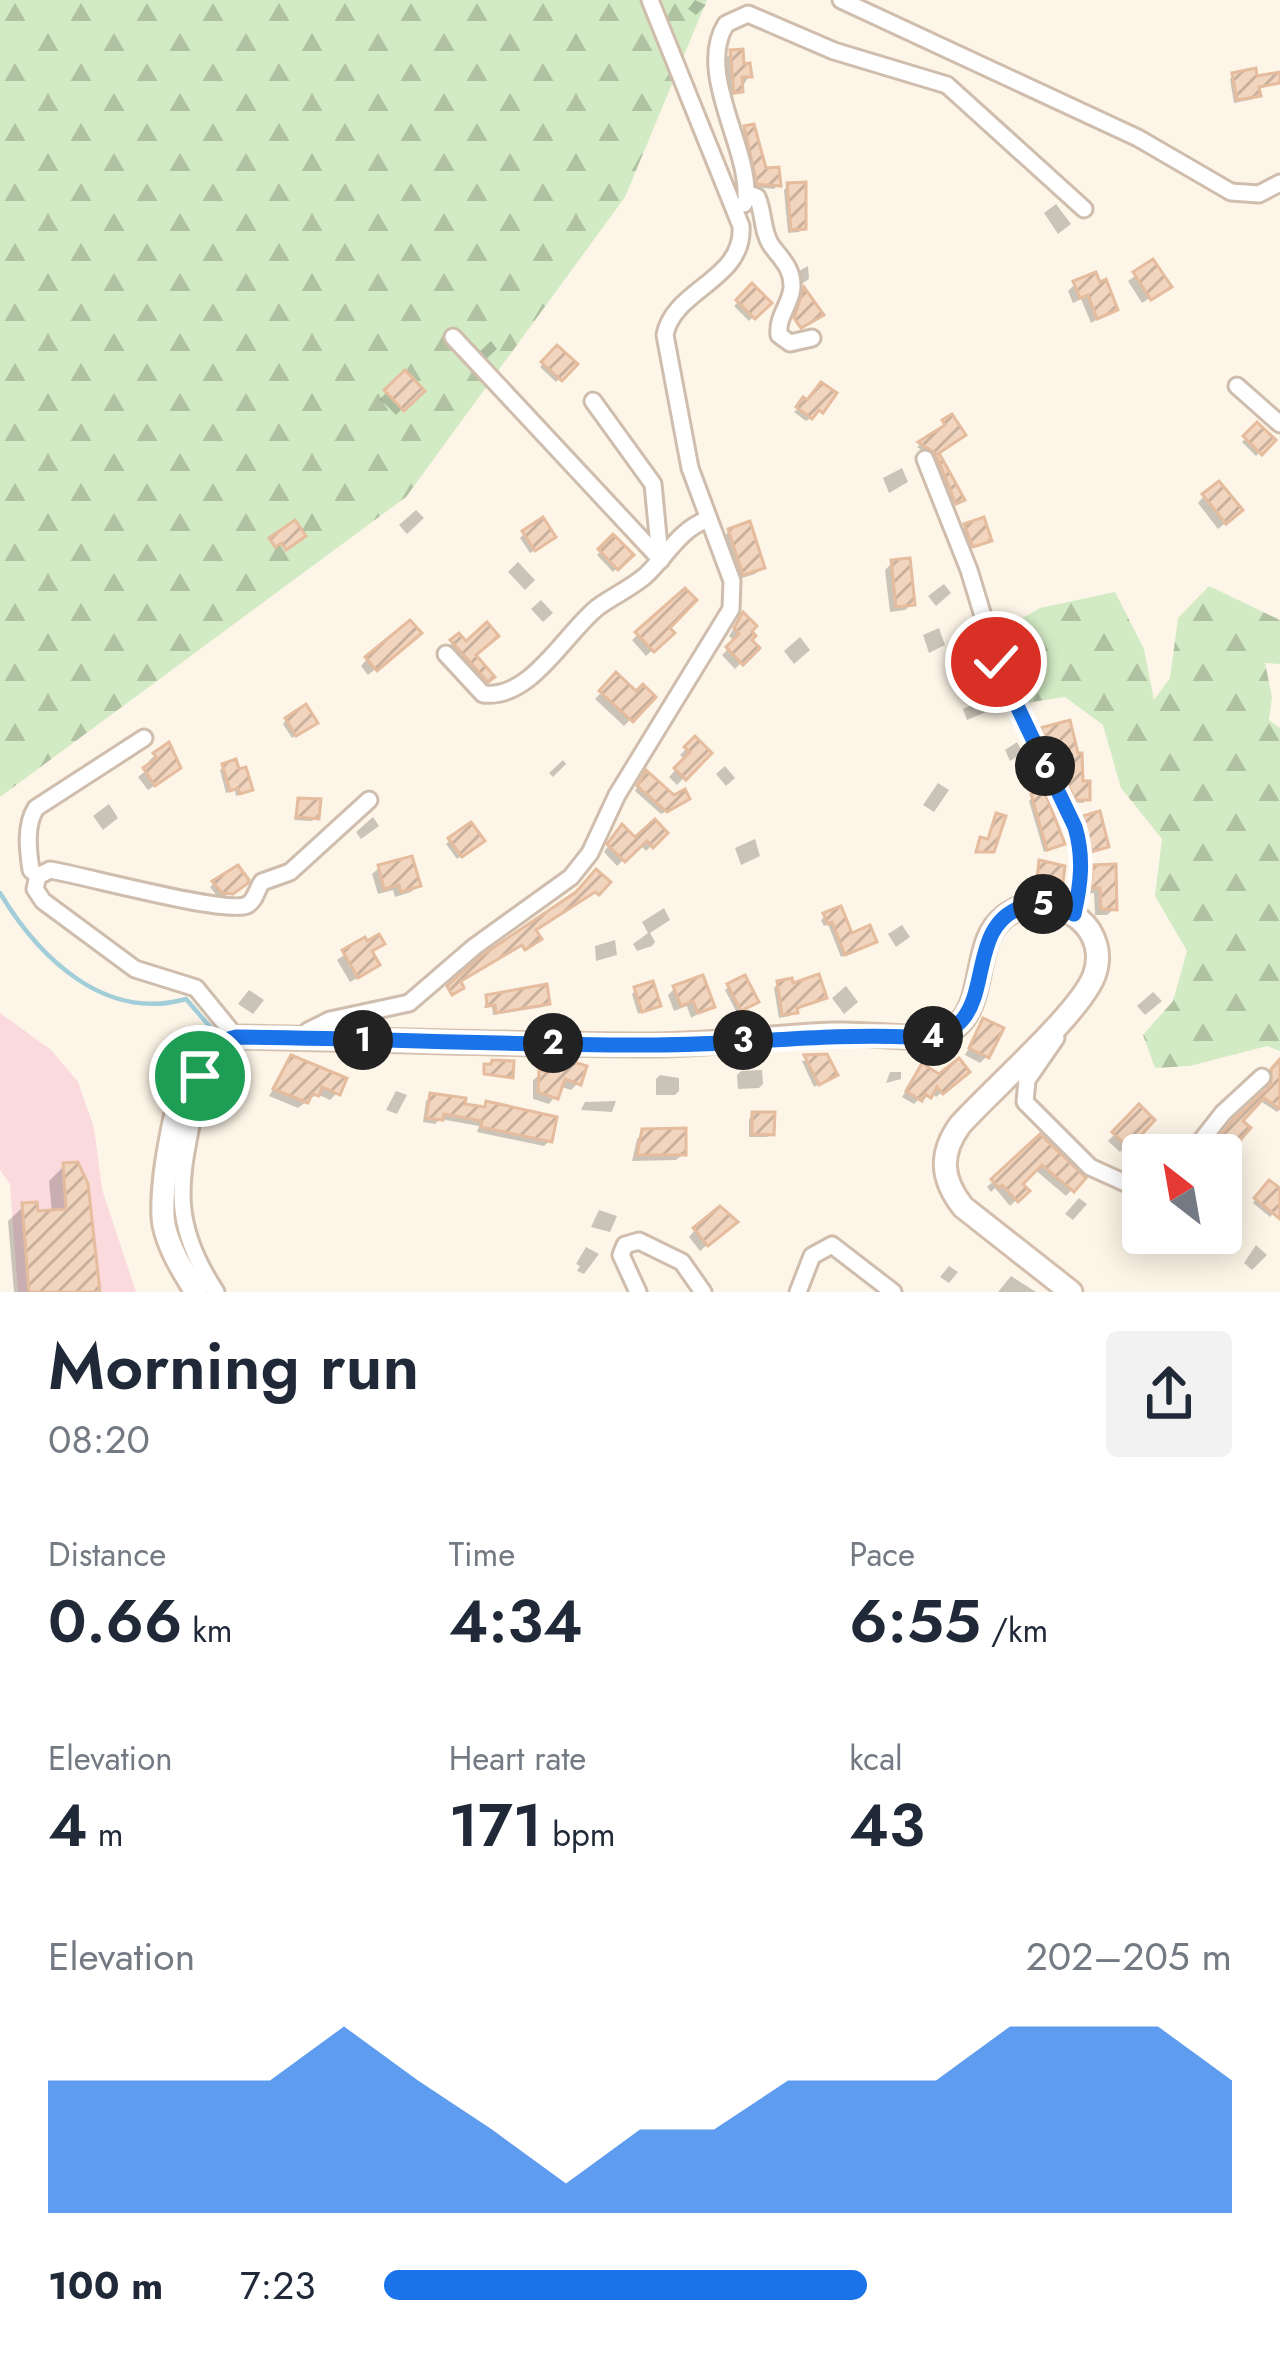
<!DOCTYPE html>
<html lang="en">
<head>
<meta charset="utf-8">
<style>
  :root { --surface:#fff; --page:#f2f2f3; --text:#1f2937; --muted:#747a83; --accent:#1a73e8 }
  body { margin:0; font-family:Jost,sans-serif; background:var(--page); color:var(--text); height:100vh; display:flex; flex-direction:column; font-size:45px; white-space:nowrap }
  * { box-sizing:border-box; margin:0 }
  p { font-size:39px; color:var(--muted) }
  .icon { flex:none; width:66px; height:66px; fill:none; stroke:currentColor; stroke-width:2; stroke-linecap:round; stroke-linejoin:round }
  .map { position:relative; height:1292px; overflow:hidden }
  .details { display:flex; flex-direction:column; background:var(--surface); flex:1 }
  .details>* { flex:none }
  .needle { width:78px; rotate:329deg }
  .controls { position:absolute; left:1122px; top:1134px; display:grid; gap:24px }
  .controls a { display:grid; place-items:center; width:120px; height:120px; border-radius:12px; background:var(--surface); box-shadow:0 6px 30px #0003; font-size:60px }
  .pin { position:absolute; display:grid; place-items:center; width:102px; height:102px; color:#fff; margin:-51px; border:6px solid #fff; border-radius:50%; box-shadow:0 3px 12px #0007 }
  .km { position:absolute; width:60px; height:60px; margin:-30px; border-radius:50%; background:#222; color:#fff; font-size:33px; line-height:60px; text-align:center }
  .round { display:grid; place-items:center; flex:none; width:126px; height:126px; border-radius:12px; background:var(--page) }
  .summary { display:flex; align-items:center; justify-content:space-between; height:204px; padding:0 48px }
  h1 { font-size:66px; font-weight:600; line-height:90px }
  .figures { display:grid; grid-template-columns:repeat(3,1fr); gap:18px; height:204px; padding:12px 48px }
  .figures div { display:grid; align-content:center }
  .figures b { font-size:60px; font-weight:600 }
  .figures small { font-size:33px; font-weight:400 }
  .figures p { font-size:33px }
  .chart { height:336px; padding:24px 48px }
  .chart p { display:flex; justify-content:space-between }
  .chart svg { width:100%; height:216px; margin-top:12px; fill:var(--accent); opacity:.7 }
  ul { padding:0 48px; list-style:none; font-size:39px }
  li { display:grid; grid-template-columns:192px 144px 1fr; align-items:center; height:90px }
  li i { height:30px; border-radius:15px; background:var(--accent) }
  .map>svg:first-child { display:block }
  .medical { fill:#fadadd }
  .forest { fill:url(#forest-firs) }
  .shadow { fill:#0003 }
  .lines { fill:none; stroke-linecap:round; stroke-linejoin:round }
  .stream { stroke:#a1ced9; stroke-width:4.5 }
  .building { fill:url(#building-hatch); stroke:#e5bc9e; stroke-width:3 }
  .street-casing { stroke:#cfbdad; stroke-width:21 }
  .secondary-casing { stroke:#d4bfad; stroke-width:27 }
  .street { stroke:#fff; stroke-width:15 }
  .secondary { stroke:#fff; stroke-width:21 }
  .route-casing { stroke:#fff; stroke-width:24 }
  .route { stroke:#1a73e8; stroke-width:15 }
</style>
</head>
<body>
<div class="map">
<svg width="1280" height="1292" viewBox="0 0 1280 1292">
  <defs>
    <pattern id="forest-firs" width="22" height="20" patternUnits="userSpaceOnUse" patternTransform="scale(3)"><rect width="22" height="20" fill="#d3ebc5"/><path d="M5 1l3.5 6h-7zM16 11l3.5 6h-7z" fill="#b0c2a2"/></pattern>
    <pattern id="building-hatch" width="6" height="6" patternUnits="userSpaceOnUse" patternTransform="scale(3)"><rect width="6" height="6" fill="#f2d5be"/><path d="M-1 1l2-2M0 6l6-6M5 7l2-2" fill="none" stroke="#c9b09c"/></pattern>
  </defs>
  <rect width="100%" height="100%" fill="#fdf5e7"/>
  <polygon class="medical" points="0,1013 51,1050 78,1082 94,1128 102,1189 136,1292 18,1292 10,1184 0,1170"/>
  <g class="forest">
    <polygon points="0,0 707,0 625,197 406,497 0,797"/>
    <polygon points="1209,586 1280,620 1280,664 1265,663 1272,697 1269,720 1280,728 1280,1051 1267,1046 1190,1066 1155,1068 1143,1035 1173,1001 1187,951 1155,896 1162,839 1121,788 1103,725 1065,697 1025,703 996,633 1040,608 1115,592 1144,649 1154,700 1170,678 1178,618"/>
  </g>
  <g class="shadow">
    <polygon points="695,0 706,5 696,15 688,9"/>
    <polygon points="731,53 749,76 740,91 728,98 724,60"/>
    <polygon points="1234,75 1255,80 1280,75 1280,83 1257,89 1254,99 1234,103 1230,79"/>
    <polygon points="745,129 763,172 778,185 774,189 754,187 741,133"/>
    <polygon points="788,186 803,228 799,232 788,233 784,190"/>
    <polygon points="1056,204 1071,224 1058,234 1044,213"/>
    <polygon points="1153,263 1165,288 1142,303 1128,281"/>
    <polygon points="808,266 809,279 800,285 797,272"/>
    <polygon points="1075,284 1115,309 1091,323 1081,299 1073,303 1068,291"/>
    <polygon points="752,288 767,303 749,321 734,306"/>
    <polygon points="491,341 497,349 484,361 478,353"/>
    <polygon points="557,349 573,364 556,382 540,367"/>
    <polygon points="405,374 420,391 396,415 380,399"/>
    <polygon points="818,389 820,411 806,421 794,412"/>
    <polygon points="951,418 936,453 961,499 952,506 932,457 917,447 942,430 940,427"/>
    <polygon points="1257,426 1272,440 1256,456 1242,442"/>
    <polygon points="902,468 908,482 889,493 883,478"/>
    <polygon points="1204,496 1233,517 1218,529 1198,503"/>
    <polygon points="416,510 424,518 407,534 399,525"/>
    <polygon points="965,527 988,540 969,549 961,531"/>
    <polygon points="729,531 762,567 755,574 736,580 723,538"/>
    <polygon points="524,534 549,541 530,553 520,538"/>
    <polygon points="613,539 629,555 613,572 597,555"/>
    <polygon points="518,562 535,580 525,590 508,572"/>
    <polygon points="892,563 912,604 905,610 890,612 885,570"/>
    <polygon points="944,584 951,593 936,606 928,596"/>
    <polygon points="685,592 666,628 671,633 646,656 632,640"/>
    <polygon points="541,600 553,613 543,622 531,609"/>
    <polygon points="737,623 756,648 735,669 722,655 735,642 729,636"/>
    <polygon points="939,628 945,645 929,653 923,635"/>
    <polygon points="459,637 491,677 481,686 446,649"/>
    <polygon points="800,637 810,650 794,664 784,651"/>
    <polygon points="411,640 368,675 361,666 367,659"/>
    <polygon points="617,676 636,695 652,697 624,726 595,699"/>
    <polygon points="983,700 986,712 967,720 963,709"/>
    <polygon points="286,720 310,726 292,738 283,724"/>
    <polygon points="1068,724 1080,784 1087,799 1083,803 1071,802 1066,791 1066,768 1055,768 1038,734"/>
    <polygon points="695,740 708,753 677,785 669,777 685,760 680,755"/>
    <polygon points="1017,742 1023,753 1010,761 1005,750"/>
    <polygon points="155,755 171,774 148,790 138,777 152,766 148,762"/>
    <polygon points="563,760 566,764 553,777 549,773"/>
    <polygon points="224,766 249,789 245,793 236,796 235,790 226,793 220,770"/>
    <polygon points="725,766 735,778 726,786 716,774"/>
    <polygon points="643,778 683,802 661,814 635,791"/>
    <polygon points="938,783 949,790 934,812 923,805"/>
    <polygon points="1033,797 1061,843 1058,847 1044,852 1029,801"/>
    <polygon points="299,801 316,817 312,821 294,820"/>
    <polygon points="109,804 118,818 103,830 93,816"/>
    <polygon points="373,817 379,826 361,839 356,832"/>
    <polygon points="1084,818 1106,846 1085,857 1078,825"/>
    <polygon points="617,833 635,841 664,833 646,851 640,844 617,866 604,852"/>
    <polygon points="755,839 760,856 741,865 735,848"/>
    <polygon points="450,840 477,845 457,859 446,844"/>
    <polygon points="1040,863 1060,880 1056,884 1035,882"/>
    <polygon points="379,868 417,886 411,892 395,897 393,890 378,894 372,874"/>
    <polygon points="1094,868 1114,909 1107,915 1095,915 1094,893 1085,894 1087,875"/>
    <polygon points="245,881 224,897 217,896 210,887 214,883"/>
    <polygon points="664,908 670,920 650,933 655,942 652,946 637,951 633,944 648,933 642,922"/>
    <polygon points="825,916 850,936 874,941 841,957 828,924 824,926 821,920"/>
    <polygon points="902,925 910,937 896,947 888,934"/>
    <polygon points="615,940 617,955 596,961 595,946"/>
    <polygon points="364,941 382,943 370,953 370,971 350,982 337,960"/>
    <polygon points="778,984 824,997 794,1010 790,1016 779,1018 774,988"/>
    <polygon points="846,986 858,1002 844,1014 832,998"/>
    <polygon points="729,987 752,1005 737,1013 725,990"/>
    <polygon points="675,988 711,1006 691,1018 687,1006 674,1011 668,995"/>
    <polygon points="249,990 264,1000 253,1014 238,1004"/>
    <polygon points="636,990 657,1005 638,1014 632,994"/>
    <polygon points="1153,992 1162,1001 1145,1015 1137,1006"/>
    <polygon points="488,997 547,1003 543,1007 493,1015 492,1007 484,1008"/>
    <polygon points="984,1022 987,1056 980,1063 965,1055"/>
    <polygon points="825,1057 830,1079 814,1087 802,1061"/>
    <polygon points="292,1058 337,1093 330,1100 317,1094 298,1108 269,1096"/>
    <polygon points="1280,1059 1280,1109 1277,1112 1259,1100 1268,1092 1271,1081 1267,1073"/>
    <polygon points="565,1062 578,1083 571,1090 562,1087 549,1104 533,1099 533,1080 550,1067 558,1069"/>
    <polygon points="762,1070 763,1084 759,1088 738,1089 737,1075 741,1071"/>
    <polygon points="890,1072 901,1072 901,1079 886,1083"/>
    <polygon points="917,1073 940,1077 961,1077 936,1097 931,1091 923,1101 919,1099 914,1104 902,1097"/>
    <polygon points="660,1075 679,1078 679,1091 675,1095 656,1095 656,1079"/>
    <polygon points="396,1091 407,1095 397,1114 386,1110"/>
    <polygon points="431,1096 482,1110 487,1104 549,1141 544,1146 477,1132 479,1126 440,1119 435,1124 423,1122 426,1101"/>
    <polygon points="616,1101 612,1112 581,1110 585,1102"/>
    <polygon points="1139,1109 1151,1120 1120,1152 1108,1141"/>
    <polygon points="753,1115 771,1133 767,1137 749,1137 749,1119"/>
    <polygon points="644,1132 683,1154 676,1160 632,1161 637,1139"/>
    <polygon points="1040,1138 1082,1179 1066,1196 1034,1169 1019,1184 1026,1191 1010,1206 995,1188 991,1192 987,1187"/>
    <polygon points="64,1166 97,1292 14,1292 8,1221 24,1206 35,1214 52,1213 49,1181"/>
    <polygon points="1269,1183 1280,1191 1280,1206 1270,1217 1253,1203"/>
    <polygon points="1079,1198 1087,1204 1073,1220 1065,1214"/>
    <polygon points="1135,1204 1143,1207 1143,1219 1134,1228 1122,1218"/>
    <polygon points="599,1210 617,1216 610,1232 591,1227"/>
    <polygon points="727,1228 700,1251 689,1237 695,1230"/>
    <polygon points="1256,1245 1267,1255 1252,1270 1244,1263"/>
    <polygon points="586,1247 599,1254 584,1274 577,1271 580,1266 576,1264"/>
    <polygon points="949,1266 958,1272 949,1283 940,1277"/>
    <polygon points="1011,1276 1036,1292 998,1292"/>
  </g>
  <g class="lines">
    <g class="stream">
      <path d="M0,893C39,958 105,1022 186,999L218,1036"/>
      <polyline points="225,1046 232,1056"/>
    </g>
  </g>
  <g class="building">
    <polygon points="743,49 744,64 750,63 752,77 742,77 743,92 734,93 730,50"/>
    <polygon points="1256,68 1257,76 1280,72 1280,83 1259,87 1261,96 1237,100 1232,73"/>
    <polygon points="754,124 766,168 779,167 781,186 757,184 744,126"/>
    <polygon points="806,182 806,229 791,230 787,183"/>
    <polygon points="1153,259 1172,287 1151,300 1133,272"/>
    <polygon points="1096,272 1100,282 1106,279 1118,310 1097,319 1088,295 1080,298 1073,281"/>
    <polygon points="752,283 772,303 755,319 736,300"/>
    <polygon points="804,287 824,315 801,328 794,318"/>
    <polygon points="557,345 578,364 562,381 541,362"/>
    <polygon points="405,370 425,391 404,411 384,390"/>
    <polygon points="821,382 837,393 823,413 819,410 812,419 796,407 803,397 807,400"/>
    <polygon points="952,414 966,435 939,453 965,500 956,504 936,454 918,442 945,425 942,420"/>
    <polygon points="1257,422 1276,440 1262,455 1243,436"/>
    <polygon points="1219,481 1243,510 1226,524 1202,494"/>
    <polygon points="543,517 556,537 535,551 522,531"/>
    <polygon points="984,517 992,541 973,547 964,524"/>
    <polygon points="295,520 306,536 286,550 282,543 275,547 269,538"/>
    <polygon points="750,521 765,568 743,575 728,529"/>
    <polygon points="613,534 634,555 618,570 598,549"/>
    <polygon points="910,558 915,605 896,607 891,560"/>
    <polygon points="685,588 697,600 670,628 675,633 654,652 635,632"/>
    <polygon points="743,612 757,626 752,631 756,636 752,640 760,648 743,665 726,647 739,634 734,628"/>
    <polygon points="410,620 422,633 377,671 365,657"/>
    <polygon points="487,622 499,636 476,655 495,677 488,682 450,640 459,633 466,641"/>
    <polygon points="616,672 636,691 643,684 656,697 633,722 599,691"/>
    <polygon points="306,704 318,723 296,736 285,718"/>
    <polygon points="1070,720 1078,753 1082,753 1083,781 1090,781 1090,800 1075,800 1068,786 1069,765 1059,766 1040,728"/>
    <polygon points="695,736 712,753 686,780 674,768 690,752 684,747"/>
    <polygon points="169,742 181,768 155,786 143,768 157,758 153,753"/>
    <polygon points="236,759 239,769 246,767 253,790 240,794 238,788 230,791 222,764"/>
    <polygon points="646,770 674,795 685,789 690,799 667,812 637,786"/>
    <polygon points="1044,790 1065,844 1047,850 1031,794"/>
    <polygon points="298,798 321,799 319,819 296,817"/>
    <polygon points="1100,811 1109,847 1091,852 1083,816"/>
    <polygon points="996,813 1006,816 994,852 976,852 980,837 988,839"/>
    <polygon points="655,819 668,833 653,848 647,841 625,862 607,844 622,824 635,837"/>
    <polygon points="471,822 485,841 462,857 448,838"/>
    <polygon points="412,856 421,886 401,892 399,885 384,889 378,865"/>
    <polygon points="1039,860 1065,866 1063,882 1037,879"/>
    <polygon points="1116,864 1117,910 1101,909 1100,888 1090,888 1093,865"/>
    <polygon points="238,865 249,880 248,883 233,894 222,893 212,881"/>
    <polygon points="596,869 611,882 599,895 595,892 536,930 542,939 525,950 522,945 461,981 464,988 452,995 447,986 481,956 576,892"/>
    <polygon points="841,906 852,933 870,925 877,942 845,955 832,922 828,924 823,913"/>
    <polygon points="379,934 385,944 372,951 380,965 358,978 342,950 365,937 367,941"/>
    <polygon points="819,974 827,998 797,1008 798,1013 782,1015 777,981 792,978 793,983"/>
    <polygon points="703,975 715,1007 698,1013 693,1001 681,1006 673,986"/>
    <polygon points="745,975 759,1002 741,1011 727,984"/>
    <polygon points="653,981 661,1006 642,1012 634,987"/>
    <polygon points="547,984 550,1004 496,1013 495,1005 487,1006 486,995"/>
    <polygon points="983,1018 1004,1028 989,1058 969,1048"/>
    <polygon points="827,1054 838,1075 819,1085 804,1055"/>
    <polygon points="291,1055 347,1078 340,1095 322,1087 319,1096 312,1094 308,1103 273,1089"/>
    <polygon points="959,1058 970,1072 943,1094 937,1087 931,1098 925,1094 922,1101 906,1091 922,1063 939,1074"/>
    <polygon points="564,1059 587,1066 581,1085 565,1079 558,1099 538,1092 539,1070 546,1072 549,1063 562,1067"/>
    <polygon points="1280,1059 1280,1109 1264,1098 1243,1121 1251,1128 1227,1155 1205,1155 1232,1121 1271,1085 1271,1069"/>
    <polygon points="492,1060 514,1061 513,1078 484,1074 484,1064 491,1064"/>
    <polygon points="430,1093 466,1098 465,1104 485,1107 486,1101 557,1117 552,1142 481,1127 482,1121 444,1114 443,1120 426,1118"/>
    <polygon points="1139,1104 1155,1120 1129,1148 1112,1132"/>
    <polygon points="752,1112 775,1112 774,1135 752,1134"/>
    <polygon points="686,1128 686,1155 637,1155 642,1129"/>
    <polygon points="1040,1134 1086,1178 1074,1192 1042,1165 1023,1184 1030,1191 1018,1202 1002,1185 999,1188 991,1179"/>
    <polygon points="78,1162 88,1184 100,1292 29,1292 22,1203 37,1202 38,1211 66,1209 63,1163"/>
    <polygon points="1269,1180 1280,1188 1280,1219 1254,1198"/>
    <polygon points="720,1206 738,1222 708,1246 693,1228"/>
  </g>
  <g class="lines">
    <defs>
      <g id="street">
        <polyline points="841,0 1138,138 1231,192 1259,194 1280,183"/>
        <path d="M746,195C748,145 696,72 726,24L748,14L834,51L947,85L1084,209"/>
        <path d="M744,204L749,194L757,197C764,212 762,232 771,245C781,259 793,268 792,288C790,306 777,316 779,335L790,343L812,338"/>
        <polyline points="453,337 661,560"/>
        <polyline points="1237,386 1280,424"/>
        <polyline points="593,401 653,484 660,557"/>
        <polyline points="925,459 969,570 1000,672 1075,827 1081,864 1074,914"/>
        <path d="M446,654L483,694C531,700 565,633 598,607C613,596 631,588 645,576C666,557 679,530 706,520"/>
        <path d="M38,876L31,870C28,850 25,825 36,808L144,738"/>
        <path d="M308,1031L330,1020L409,1003L474,947L571,877L590,853L617,795L731,609L732,581L690,468L665,335C673,289 745,280 741,226L650,0"/>
        <path d="M236,1037L196,988L135,969L43,901L35,889L38,876L50,870C82,875 227,915 247,905C255,901 257,889 262,882L290,872L369,800"/>
        <polyline points="1056,1038 1027,1080 1025,1102 1090,1167 1143,1191"/>
        <path d="M196,1061L200,1076C186,1167 161,1208 216,1292"/>
        <polyline points="1190,1155 1223,1113 1262,1077"/>
        <polyline points="638,1292 621,1255 625,1245 639,1241 682,1262 703,1292"/>
        <polyline points="798,1292 812,1256 832,1245 893,1292"/>
      </g>
      <path id="secondary" d="M196,1292C183,1271 169,1249 164,1225C158,1192 176,1090 195,1062C207,1046 223,1039 243,1037C379,1040 516,1045 653,1045C713,1045 774,1036 834,1034C862,1033 889,1037 916,1037C983,1039 972,981 988,939C1003,902 1050,894 1079,919C1096,933 1102,955 1094,976C1079,1014 991,1090 960,1125C939,1154 941,1179 963,1207L1071,1292"/>
    </defs>
    <use href="#street" class="street-casing"/>
    <use href="#secondary" class="secondary-casing"/>
    <use href="#street" class="street"/>
    <use href="#secondary" class="secondary"/>
  </g>
  <g class="lines">
    <defs>
      <path id="route" d="M200,1076L196,1061C208,1048 219,1041 236,1037C376,1038 516,1046 655,1045C741,1045 824,1033 910,1037C1010,1042 954,931 1022,907C1041,900 1057,905 1074,914C1081,884 1084,857 1075,827L996,662"/>
    </defs>
    <use href="#route" class="route-casing"/>
    <use href="#route" class="route"/>
  </g>
</svg>
<div class="controls">
<a><svg class="needle" viewBox="-14 -14 28 28"><path d="M0-13l5 13h-10z" fill="#e53935"/><path d="M0 13l5-13h-10z" fill="#747a83"/></svg></a>
</div>
<div class="pin" style="left:200px;top:1076px;background:#1e9e55"><svg class="icon" aria-label="arrive" viewBox="0 0 24 24"><path d="M6 21V4h12l-3 4 3 4H6"/></svg></div>
<div class="pin" style="left:996px;top:662px;background:#d93025"><svg class="icon" aria-label="check" viewBox="0 0 24 24"><path d="M5 12l5 5 9-10"/></svg></div>
<b class="km" style="left:363px;top:1040px">1</b>
<b class="km" style="left:553px;top:1043px">2</b>
<b class="km" style="left:743px;top:1040px">3</b>
<b class="km" style="left:933px;top:1036px">4</b>
<b class="km" style="left:1043px;top:904px">5</b>
<b class="km" style="left:1045px;top:766px">6</b>
</div>
<section class="details">
<div class="summary"><div><h1>Morning run</h1><p>08:20</p></div><a class="round"><svg class="icon" aria-label="share" viewBox="0 0 24 24"><path d="M12 15V3M7 8l5-5 5 5M5 13v7h14v-7"/></svg></a></div>
<div class="figures">
<div><p>Distance</p><b>0.66<small> km</small></b></div>
<div><p>Time</p><b>4:34</b></div>
<div><p>Pace</p><b>6:55<small> /km</small></b></div>
</div>
<div class="figures">
<div><p>Elevation</p><b>4<small> m</small></b></div>
<div><p>Heart rate</p><b>171<small> bpm</small></b></div>
<div><p>kcal</p><b>43</b></div>
</div>
<div class="chart"><p><span>Elevation</span>202–205 m</p>
<svg viewBox="0 0 160 44" preserveAspectRatio="none"><path d="M0 44V17L10 17L20 17L30 17L40 6L50 17L60 27L70 38L80 27L90 27L100 17L110 17L120 17L130 6L140 6L150 6L160 17V44z"/></svg>
</div>
<ul>
<li><b>100 m</b>7:23<i style="width:57%"></i></li>
</ul>
</section>
</body>
</html>
